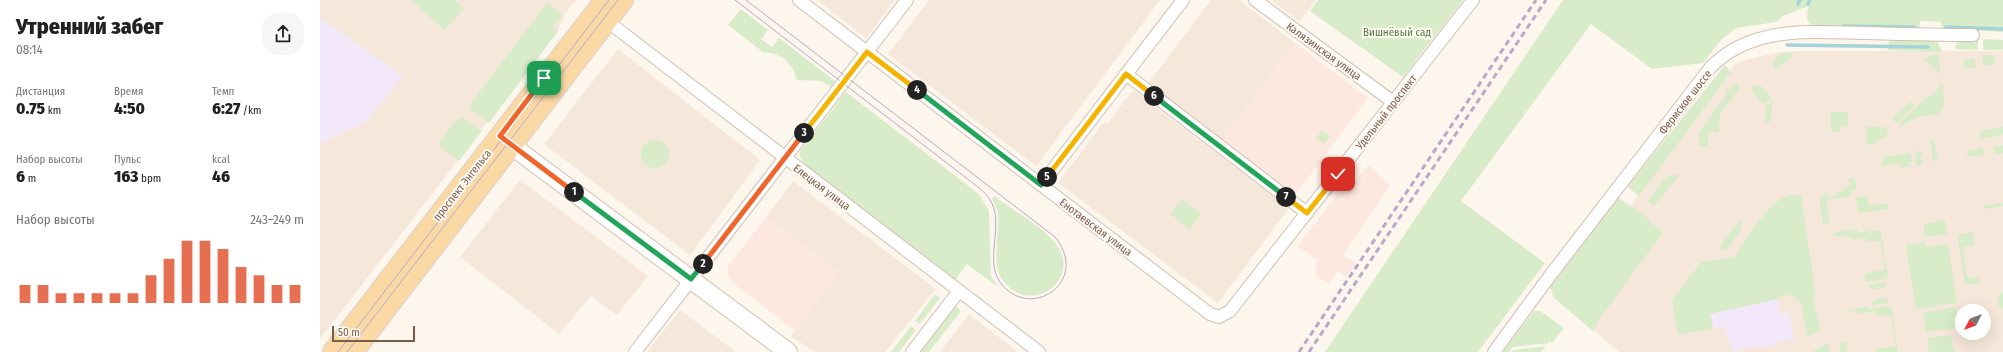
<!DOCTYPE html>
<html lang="ru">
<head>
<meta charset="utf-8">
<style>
  :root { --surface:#fff; --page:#f6f6f6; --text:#222; --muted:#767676; --accent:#e76f51 }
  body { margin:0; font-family:"Fira Sans Condensed",sans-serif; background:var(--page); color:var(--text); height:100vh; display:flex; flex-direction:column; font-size:15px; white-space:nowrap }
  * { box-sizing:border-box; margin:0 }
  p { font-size:13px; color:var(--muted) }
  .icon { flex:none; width:22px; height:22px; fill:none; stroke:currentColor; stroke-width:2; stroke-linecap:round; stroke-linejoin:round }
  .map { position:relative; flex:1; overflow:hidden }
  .panel { display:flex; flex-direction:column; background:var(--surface); width:320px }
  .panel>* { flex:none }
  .needle { width:26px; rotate:229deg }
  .buttons { position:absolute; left:1635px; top:304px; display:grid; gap:8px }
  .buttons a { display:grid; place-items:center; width:36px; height:36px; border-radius:50%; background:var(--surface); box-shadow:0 4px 16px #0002; font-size:20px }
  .scale { position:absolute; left:12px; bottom:10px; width:83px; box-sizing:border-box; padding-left:4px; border:2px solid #7a5c4d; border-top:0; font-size:11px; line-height:14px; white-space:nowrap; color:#7a5c4d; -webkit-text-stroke:3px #fffaf3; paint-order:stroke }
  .pin { position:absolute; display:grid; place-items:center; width:34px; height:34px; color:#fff; margin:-17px; border-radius:8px; box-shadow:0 2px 6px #0006 }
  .km { position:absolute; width:20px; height:20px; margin:-10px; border-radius:50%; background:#222; color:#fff; font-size:11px; line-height:20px; text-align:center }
  .round { display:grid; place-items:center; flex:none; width:42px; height:42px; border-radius:16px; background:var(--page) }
  .overview { display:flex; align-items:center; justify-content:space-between; height:68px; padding:0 16px }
  h1 { font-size:22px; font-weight:800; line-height:30px }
  .stats { display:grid; grid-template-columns:repeat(3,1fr); gap:6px; height:68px; padding:4px 16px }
  .stats div { display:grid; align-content:center }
  .stats b { font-size:17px; font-weight:800 }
  .stats small { font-size:11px; font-weight:400 }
  .stats p { font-size:11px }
  .chart { height:112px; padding:8px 16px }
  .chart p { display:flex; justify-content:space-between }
  .chart svg { width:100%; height:72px; margin-top:4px; stroke:var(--accent); stroke-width:6 }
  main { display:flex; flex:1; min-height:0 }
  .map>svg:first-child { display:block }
  .residential { fill:#f5e8da; fill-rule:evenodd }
  .commercial { fill:#fde8e0 }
  .education { fill:#f3e8fa }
  .green { fill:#d8ecc9 }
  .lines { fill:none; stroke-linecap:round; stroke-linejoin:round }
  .stream { stroke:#a5d3da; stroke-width:3.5 }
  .street-casing { stroke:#d1beb0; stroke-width:14 }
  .secondary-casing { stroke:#d6c0b0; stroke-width:20 }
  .primary-casing { stroke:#dad1cd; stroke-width:22 }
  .street { stroke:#fff; stroke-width:12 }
  .secondary { stroke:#fff; stroke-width:18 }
  .primary { stroke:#fbd9a5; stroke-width:20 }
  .tram { stroke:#b9a8c9; stroke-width:1 }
  .rail { stroke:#b9a8c9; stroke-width:3; stroke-dasharray:6 4; stroke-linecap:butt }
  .split-1-casing { stroke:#fff; stroke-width:8 }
  .split-2-casing { stroke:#fff; stroke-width:8 }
  .split-3-casing { stroke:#fff; stroke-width:8 }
  .split-4-casing { stroke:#fff; stroke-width:8 }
  .split-5-casing { stroke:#fff; stroke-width:8 }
  .split-6-casing { stroke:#fff; stroke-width:8 }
  .split-7-casing { stroke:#fff; stroke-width:8 }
  .split-8-casing { stroke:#fff; stroke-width:8 }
  .split-1 { stroke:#f0652b; stroke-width:5 }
  .split-2 { stroke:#22a559; stroke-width:5 }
  .split-3 { stroke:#f0652b; stroke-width:5 }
  .split-4 { stroke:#f5b400; stroke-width:5 }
  .split-5 { stroke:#22a559; stroke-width:5 }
  .split-6 { stroke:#f5b400; stroke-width:5 }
  .split-7 { stroke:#22a559; stroke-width:5 }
  .split-8 { stroke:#f5b400; stroke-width:5 }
  .labels { text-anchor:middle; stroke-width:4; stroke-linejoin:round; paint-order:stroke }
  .park-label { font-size:11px; fill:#537a41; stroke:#fffaf3 }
  .street-label { font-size:11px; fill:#7a5c4d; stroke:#fffaf3 }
</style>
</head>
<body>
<main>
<section class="panel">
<div class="overview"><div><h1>Утренний забег</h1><p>08:14</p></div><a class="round"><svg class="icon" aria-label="share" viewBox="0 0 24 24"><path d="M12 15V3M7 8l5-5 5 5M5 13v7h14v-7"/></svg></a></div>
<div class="stats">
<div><p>Дистанция</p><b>0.75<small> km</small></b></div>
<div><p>Время</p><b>4:50</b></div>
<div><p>Темп</p><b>6:27<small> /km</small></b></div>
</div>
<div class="stats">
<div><p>Набор высоты</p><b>6<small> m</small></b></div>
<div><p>Пульс</p><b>163<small> bpm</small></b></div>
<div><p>kcal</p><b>46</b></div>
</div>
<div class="chart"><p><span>Набор высоты</span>243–249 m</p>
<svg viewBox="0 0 160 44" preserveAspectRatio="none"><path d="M5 44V33M15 44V33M25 44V38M35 44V38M45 44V38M55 44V38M65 44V38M75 44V27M85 44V17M95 44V6M105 44V6M115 44V11M125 44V22M135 44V27M145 44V33M155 44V33"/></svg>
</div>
</section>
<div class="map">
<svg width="1683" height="352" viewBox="0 0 1683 352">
  <rect width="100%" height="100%" fill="#fdf6ec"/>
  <g class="residential">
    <polygon points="0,0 256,0 245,14 238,31 0,339"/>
    <polygon points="497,0 575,0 546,38"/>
    <polygon points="609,0 840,0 716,166 568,54"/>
    <polygon points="891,0 919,0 975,43 901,141 827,85"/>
    <polygon points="951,0 996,0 980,21"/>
    <polygon points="298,49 440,160 370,255 224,144"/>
    <path d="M1480,51H1683V352H1299L1240,302L1403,79L1415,64L1429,59L1460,52ZM1642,311H1664V333H1642Z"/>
    <polygon points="813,90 969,208 898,303 738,183 784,122 787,124"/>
    <polygon points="200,180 328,276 297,315 271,296 239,334 140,257"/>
    <polygon points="473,181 616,289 565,352 494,352 471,336 519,272 446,217"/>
    <polygon points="360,310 416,352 327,352"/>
    <polygon points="649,314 698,352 620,352"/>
  </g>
  <g class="commercial">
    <polygon points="975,43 1048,98 974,196 901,141"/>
    <polygon points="1049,165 1070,186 1023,255 1036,263 1026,276 1018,271 1009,284 996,275 997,260 978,246 1019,192 1032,184"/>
    <polygon points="446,217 519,272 475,331 411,281 407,274 408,266"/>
  </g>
  <g class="education">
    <polygon points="0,18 83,76 47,121 0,144"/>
    <polygon points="1382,264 1460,296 1458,299 1460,314 1469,313 1474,339 1457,342 1457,345 1435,349 1434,347 1412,351 1404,326 1393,328"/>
  </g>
  <g class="green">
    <polygon points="91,0 135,0 144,9 124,30"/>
    <polygon points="998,0 1143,0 1083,77 990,11"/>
    <polygon points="1243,0 1683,0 1683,32 1626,29 1622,27 1621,22 1600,21 1600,29 1494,27 1490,25 1487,19 1488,6 1463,16 1456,22 1416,28 1401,40 1383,63 1332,69 1271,24 1141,201 1225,263 1158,352 1005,352"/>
    <polygon points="227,3 242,15 233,27 238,31 169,123 150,109 152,102"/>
    <polygon points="421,9 448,30 441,39 452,47 459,38 515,81 511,87 501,81 477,80 473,69 465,59 455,54 443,52 408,25"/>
    <polygon points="1569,38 1613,39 1618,43 1622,52 1568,50"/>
    <polygon points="1639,39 1658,39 1658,50 1636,49 1635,47"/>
    <polygon points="1663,39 1683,40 1683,50 1663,50"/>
    <path d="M1469,52L1473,56L1457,69L1453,65C1454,57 1461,53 1469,52Z"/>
    <polygon points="1611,55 1619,55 1620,74 1605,60"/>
    <polygon points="1663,55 1674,55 1675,64 1663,66"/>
    <polygon points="1644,59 1655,59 1656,67 1644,69"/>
    <polygon points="1405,65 1411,72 1319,196 1309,188 1308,186"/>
    <polygon points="1419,83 1419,89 1400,114 1399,132 1388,132 1388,144 1386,146 1379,147 1379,132 1406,95 1404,93 1408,88 1410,89 1413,85"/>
    <polygon points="1621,84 1625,86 1623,87 1624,105 1622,111 1617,114 1599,117 1581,126 1580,122 1606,98 1612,96"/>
    <polygon points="1435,85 1441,86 1450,96 1451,98 1444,104 1430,89"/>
    <polygon points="526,92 659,194 669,211 671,276 678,287 647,264 635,280 484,165 485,163 480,158 480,151"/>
    <polygon points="1452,101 1451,118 1448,124 1444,120 1446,118 1445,107"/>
    <polygon points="1590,102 1595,105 1576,123 1572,118"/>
    <polygon points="1511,112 1528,112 1528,127 1520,127 1520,132 1511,132"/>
    <polygon points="143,117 162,131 139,161 118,145 136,120"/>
    <polygon points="1546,127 1565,127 1570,134 1552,145 1548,145 1546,142"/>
    <polygon points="1683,127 1683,135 1661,138 1660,131"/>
    <polygon points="1002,130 1010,136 1004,144 996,138"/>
    <polygon points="1614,139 1618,160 1613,161 1610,140"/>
    <circle cx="335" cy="154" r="14"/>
    <polygon points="1683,145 1683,153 1675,154 1674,147"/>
    <polygon points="1662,148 1664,155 1647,157 1647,151"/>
    <polygon points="1601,151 1602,157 1600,157 1600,160 1602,160 1603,165 1597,166 1595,152"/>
    <polygon points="1590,153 1593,162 1590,162 1590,166 1581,168 1580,163 1563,166 1562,159 1565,157"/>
    <polygon points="1355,174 1359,176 1334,206 1328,201 1346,177"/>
    <polygon points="1534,176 1537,189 1530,191 1531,196 1506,200 1510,223 1503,224 1500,202 1501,197 1506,192 1510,198 1531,185 1528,180"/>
    <path d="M1469,195H1481L1496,296L1493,297L1500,330L1491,336L1487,335L1481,303C1476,296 1464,291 1458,299L1390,314L1393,328L1358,335L1352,300L1381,262L1414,257C1426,239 1449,201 1469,195Z"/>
    <path d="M674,196C691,209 725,228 737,245C763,283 705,319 680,276C672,261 680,231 678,213C677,208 674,203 672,199Z"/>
    <polygon points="1547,196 1549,206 1568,203 1568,209 1538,213 1536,198"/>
    <polygon points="1297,197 1329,219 1330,222 1343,232 1276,324 1277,325 1273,331 1234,298 1230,288"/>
    <polygon points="862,199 881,214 870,229 850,214"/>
    <polygon points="1683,203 1683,206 1663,209 1662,206"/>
    <polygon points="1419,220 1422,224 1420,232 1406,250 1399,249"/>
    <polygon points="1625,220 1627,234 1604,237 1604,224"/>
    <polygon points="1537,229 1538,233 1555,230 1561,232 1568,275 1567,279 1546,282 1544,274 1565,269 1560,241 1546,241 1546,238 1533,240 1533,237 1527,238 1527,235 1516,237 1516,235 1513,235 1513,233"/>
    <polygon points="1653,232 1655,245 1643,247 1647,277 1652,277 1653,279 1659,278 1660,283 1645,285 1638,237 1640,234"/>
    <polygon points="1605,242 1606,247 1628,244 1637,303 1596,309 1586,245"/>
    <path d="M1565,282L1566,287C1561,289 1554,291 1549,287V285Z"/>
    <path d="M1683,292V309C1675,305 1676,296 1683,292Z"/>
    <polygon points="615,294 620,298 600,324 595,321"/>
    <polygon points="1564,298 1568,299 1568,303 1552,306 1554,300"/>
    <polygon points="636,306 641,311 609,352 601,352"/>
    <polygon points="1548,306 1549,309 1569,306 1572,309 1578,352 1555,352 1556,349 1573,347 1576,345 1571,316 1568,315 1557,316 1554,311 1539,314 1538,311 1527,312 1527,310"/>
    <polygon points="1636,307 1639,328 1606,332 1603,312"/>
    <polygon points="1214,311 1220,311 1244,328 1232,343 1229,341 1228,343 1193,347 1189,352 1183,352"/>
    <polygon points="591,326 596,330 579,352 571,352"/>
    <polygon points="1631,335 1634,352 1609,352 1607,338"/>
    <polygon points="1508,342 1510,352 1492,352"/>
    <polygon points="1526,342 1527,352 1520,352 1519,343"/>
    <polygon points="1226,346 1221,352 1192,352 1193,350"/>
  </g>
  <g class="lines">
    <g class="stream">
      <polyline points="1478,4 1480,0"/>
      <polyline points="1488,4 1490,0"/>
      <polyline points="1523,26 1595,27"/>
      <polyline points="1626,27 1683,29"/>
      <polyline points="1467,45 1608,47"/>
    </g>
    <defs>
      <g id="street">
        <polyline points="479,0 890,314 899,317 910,311 1153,0"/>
        <polyline points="935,0 1073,102"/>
        <polyline points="287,21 719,352"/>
        <polyline points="806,74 987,213"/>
        <polyline points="721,185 863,0"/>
        <polyline points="315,352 587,0"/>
        <polyline points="592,352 639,291"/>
        <path d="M1174,352L1232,273L1391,67C1432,25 1493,32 1546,33C1582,34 1618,35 1653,35"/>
      </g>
      <polyline id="secondary" points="180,137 468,352"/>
      <g id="primary">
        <polyline points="13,352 285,0"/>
        <polyline points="33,352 303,0"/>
      </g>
    </defs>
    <use href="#street" class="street-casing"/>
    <use href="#secondary" class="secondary-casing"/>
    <use href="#primary" class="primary-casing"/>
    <use href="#street" class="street"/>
    <use href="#secondary" class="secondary"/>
    <use href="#primary" class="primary"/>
    <g class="tram">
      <path d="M415,0L658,187C662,190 666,194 669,198C687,224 661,262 683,286C714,320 770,280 735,237L426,0"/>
      <polyline points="18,352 289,0"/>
      <polyline points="27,352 298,0"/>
    </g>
    <g class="rail">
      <polyline points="979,352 1216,0"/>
      <polyline points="989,352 1226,0"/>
    </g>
  </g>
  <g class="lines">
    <defs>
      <polyline id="split-1" points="224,78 180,136 254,192"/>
      <polyline id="split-2" points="254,192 371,279 383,264"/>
      <polyline id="split-3" points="383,264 484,133"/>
      <polyline id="split-4" points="484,133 547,52 597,90"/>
      <polyline id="split-5" points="597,90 721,185 727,177"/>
      <polyline id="split-6" points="727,177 806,74 834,96"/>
      <polyline id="split-7" points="834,96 966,197"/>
      <polyline id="split-8" points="966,197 987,213 1018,174"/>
    </defs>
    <use href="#split-1" class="split-1-casing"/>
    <use href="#split-2" class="split-2-casing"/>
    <use href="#split-3" class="split-3-casing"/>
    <use href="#split-4" class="split-4-casing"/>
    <use href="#split-5" class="split-5-casing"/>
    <use href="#split-6" class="split-6-casing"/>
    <use href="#split-7" class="split-7-casing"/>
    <use href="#split-8" class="split-8-casing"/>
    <use href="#split-1" class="split-1"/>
    <use href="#split-2" class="split-2"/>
    <use href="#split-3" class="split-3"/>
    <use href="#split-4" class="split-4"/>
    <use href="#split-5" class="split-5"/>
    <use href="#split-6" class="split-6"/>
    <use href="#split-7" class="split-7"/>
    <use href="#split-8" class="split-8"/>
  </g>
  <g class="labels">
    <g class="park-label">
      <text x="1077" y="36">Вишнёвый сад</text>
    </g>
    <g class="street-label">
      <text transform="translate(1004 51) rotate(36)" y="4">Калязинская улица</text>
      <text transform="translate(1365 102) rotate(-52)" y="4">Фермское шоссе</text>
      <text transform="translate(1066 112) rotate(-52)" y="4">Удельный проспект</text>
      <text transform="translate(142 185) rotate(-52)" y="4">проспект Энгельса</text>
      <text transform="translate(502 187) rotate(37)" y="4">Елецкая улица</text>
      <text transform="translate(776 227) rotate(37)" y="4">Енотаевская улица</text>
    </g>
  </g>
</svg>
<div class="buttons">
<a><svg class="needle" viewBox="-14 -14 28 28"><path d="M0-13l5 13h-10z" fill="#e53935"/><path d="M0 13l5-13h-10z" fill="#767676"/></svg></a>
</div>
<div class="scale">50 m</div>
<div class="pin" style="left:224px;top:78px;background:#1e9e55"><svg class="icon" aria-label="arrive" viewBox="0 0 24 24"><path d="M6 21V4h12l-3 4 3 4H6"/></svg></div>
<div class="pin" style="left:1018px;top:174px;background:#d93025"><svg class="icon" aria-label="check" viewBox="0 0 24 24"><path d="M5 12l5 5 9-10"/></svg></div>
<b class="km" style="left:254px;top:192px">1</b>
<b class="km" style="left:383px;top:264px">2</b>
<b class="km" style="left:484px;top:133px">3</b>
<b class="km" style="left:597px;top:90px">4</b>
<b class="km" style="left:727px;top:177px">5</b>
<b class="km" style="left:834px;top:96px">6</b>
<b class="km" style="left:966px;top:197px">7</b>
</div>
</main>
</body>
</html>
